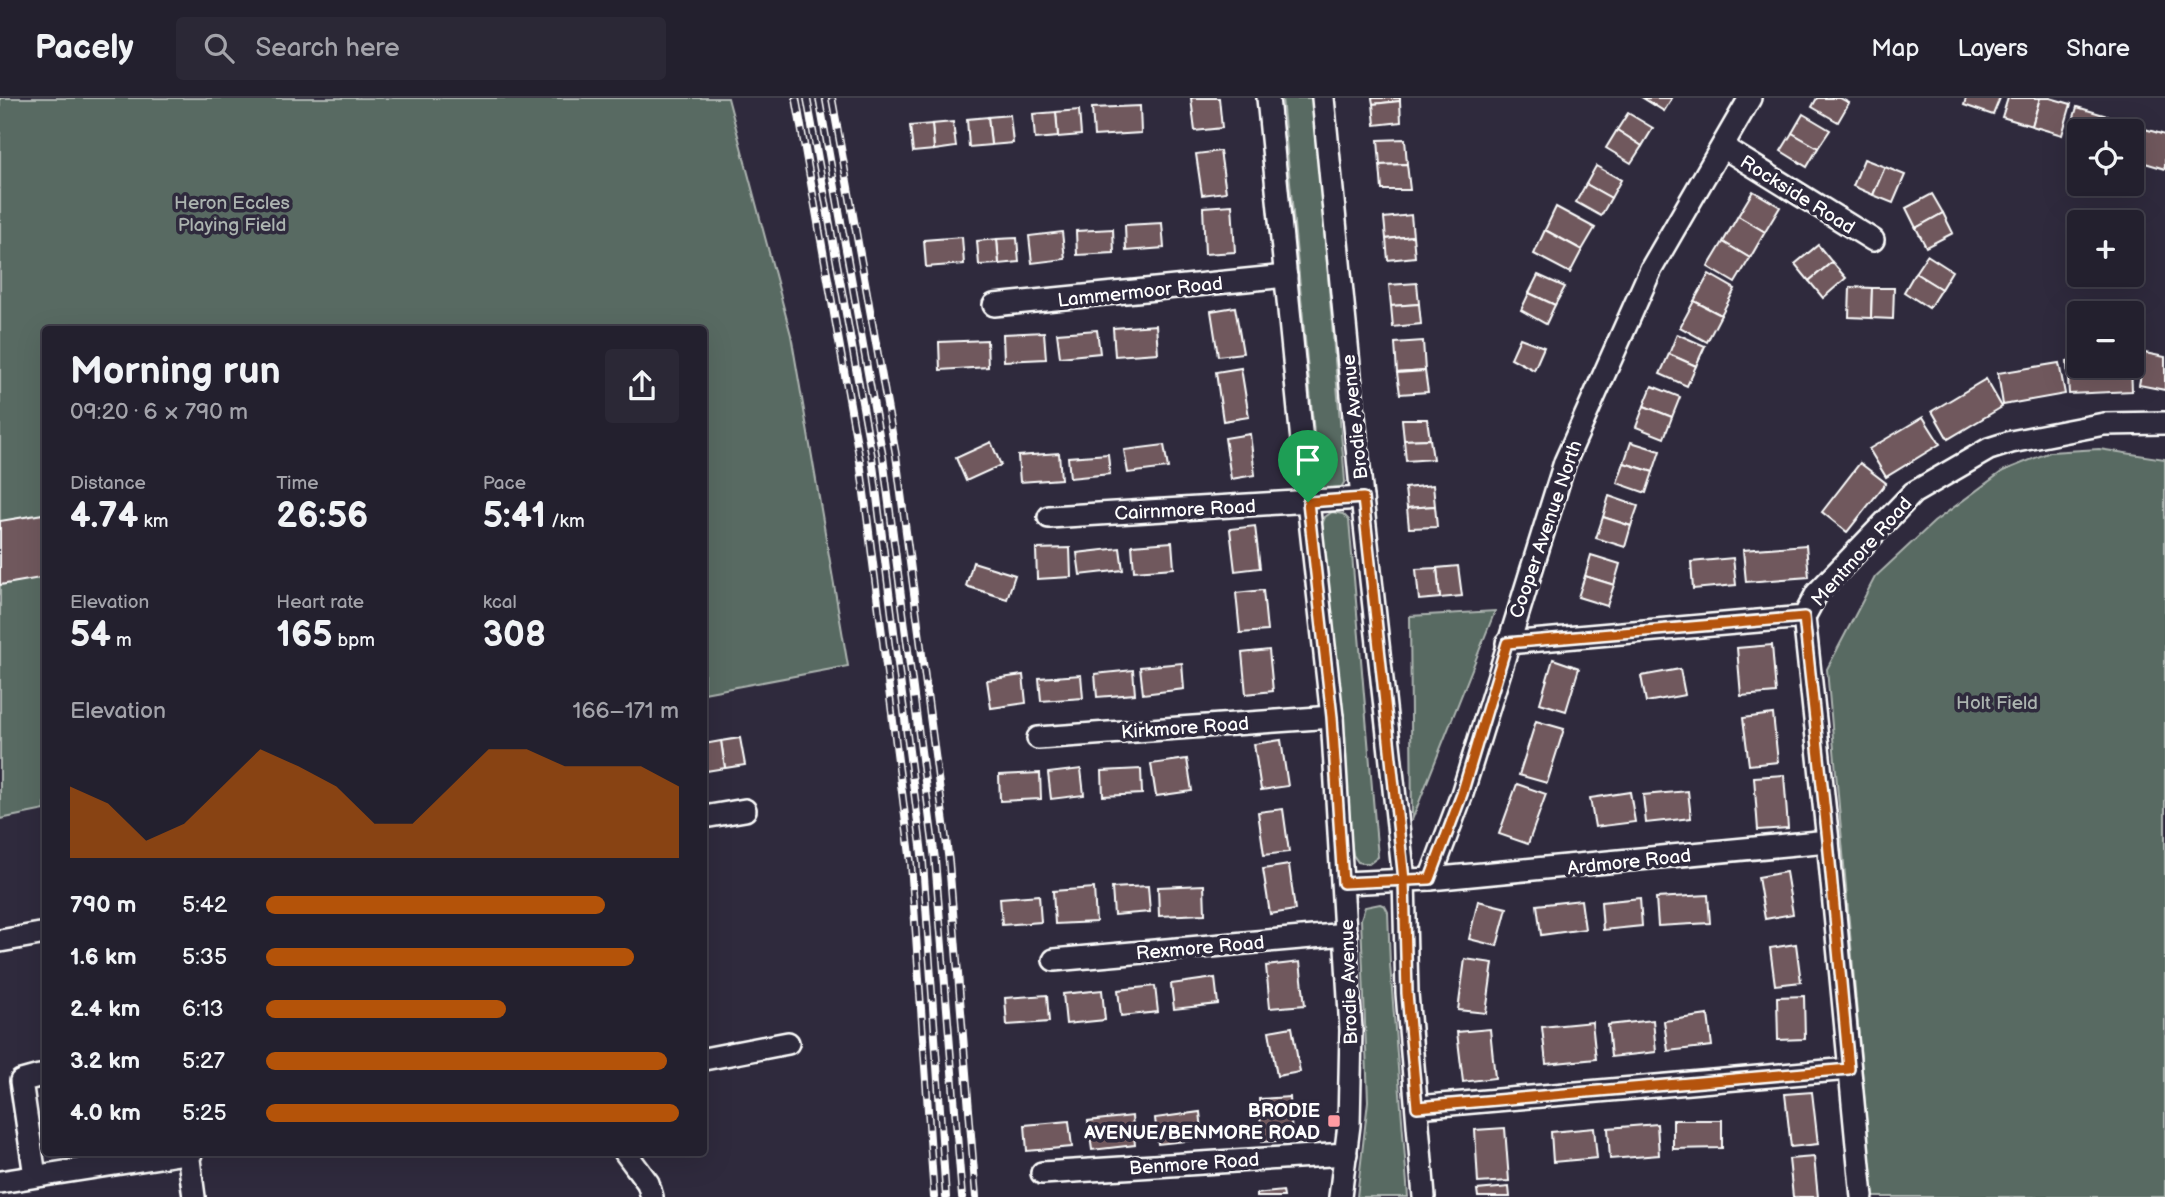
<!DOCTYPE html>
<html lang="en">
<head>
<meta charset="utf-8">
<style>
  :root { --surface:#23202e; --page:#2b2836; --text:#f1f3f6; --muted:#a3a3aa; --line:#403e4a; --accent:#b45309 }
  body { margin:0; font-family:"Balsamiq Sans",sans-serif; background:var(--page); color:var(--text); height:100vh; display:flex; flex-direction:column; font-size:26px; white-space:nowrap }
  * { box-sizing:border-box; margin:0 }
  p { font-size:23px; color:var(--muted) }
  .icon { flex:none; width:38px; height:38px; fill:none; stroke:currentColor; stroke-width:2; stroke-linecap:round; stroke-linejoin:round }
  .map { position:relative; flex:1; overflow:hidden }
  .drawer { position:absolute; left:42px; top:228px; width:665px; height:830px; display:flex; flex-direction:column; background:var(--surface); border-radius:7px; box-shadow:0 7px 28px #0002,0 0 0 2px var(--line) }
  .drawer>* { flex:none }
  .controls { position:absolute; left:2067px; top:21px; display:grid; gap:14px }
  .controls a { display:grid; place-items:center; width:77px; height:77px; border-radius:7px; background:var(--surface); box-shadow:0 7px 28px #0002,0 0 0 2px var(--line); font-size:35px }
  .pin { position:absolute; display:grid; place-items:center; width:60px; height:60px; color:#fff; margin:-72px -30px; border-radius:50% 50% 50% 0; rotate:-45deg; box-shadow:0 0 7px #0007 }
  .pin .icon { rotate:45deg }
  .round { display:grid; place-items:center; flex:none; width:74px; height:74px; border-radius:7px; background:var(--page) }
  .summary { display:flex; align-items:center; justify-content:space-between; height:119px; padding:0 28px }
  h1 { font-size:38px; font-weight:700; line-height:52px }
  .metrics { display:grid; grid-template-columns:repeat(3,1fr); gap:10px; height:119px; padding:7px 28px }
  .metrics div { display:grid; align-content:center }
  .metrics b { font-size:35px; font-weight:700 }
  .metrics small { font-size:19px; font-weight:400 }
  .metrics p { font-size:19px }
  .chart { height:196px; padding:14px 28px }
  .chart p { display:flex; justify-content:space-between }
  .chart svg { width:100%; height:126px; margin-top:7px; fill:var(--accent); opacity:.7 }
  ul { padding:0 28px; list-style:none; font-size:23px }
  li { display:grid; grid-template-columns:112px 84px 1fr; align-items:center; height:52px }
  li i { height:18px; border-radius:9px; background:var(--accent) }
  header { display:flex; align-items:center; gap:42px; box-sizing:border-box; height:98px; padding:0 35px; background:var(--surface); border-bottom:2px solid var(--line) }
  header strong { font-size:33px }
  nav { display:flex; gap:38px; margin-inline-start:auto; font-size:24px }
  .search { width:490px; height:63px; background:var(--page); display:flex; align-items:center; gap:18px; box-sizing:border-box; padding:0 24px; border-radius:7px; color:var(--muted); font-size:26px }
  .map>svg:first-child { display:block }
  .green { fill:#596a62; stroke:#acb4b0; stroke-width:2 }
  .building { fill:#6f595d; stroke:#fff; stroke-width:2 }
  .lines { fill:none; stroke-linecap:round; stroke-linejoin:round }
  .minor-casing { stroke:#fff; stroke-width:26 }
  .minor { stroke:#2f2a3d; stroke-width:21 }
  .rail-casing { stroke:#fff; stroke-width:8 }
  .rail { stroke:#2f2a3d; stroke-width:5; stroke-dasharray:16; stroke-linecap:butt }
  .route-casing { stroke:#fff; stroke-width:14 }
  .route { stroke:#b45309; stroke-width:9 }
  .poi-dot { fill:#ff9aa2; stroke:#2f2a3d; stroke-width:2.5 }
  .labels { text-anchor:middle; stroke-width:7; stroke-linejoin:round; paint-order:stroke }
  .street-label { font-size:19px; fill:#fff; stroke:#2f2a3d }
  .park-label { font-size:19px; fill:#acb4b0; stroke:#2f2a3d }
  .poi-label { font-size:19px; font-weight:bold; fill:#fff; stroke:#2f2a3d; text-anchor:end }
</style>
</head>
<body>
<header>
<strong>Pacely</strong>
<div class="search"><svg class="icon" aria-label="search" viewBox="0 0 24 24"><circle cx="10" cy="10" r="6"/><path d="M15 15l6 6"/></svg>Search here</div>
<nav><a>Map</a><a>Layers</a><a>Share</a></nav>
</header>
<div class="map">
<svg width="2165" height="1099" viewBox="0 0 2165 1099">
  <rect width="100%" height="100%" fill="#2f2a3d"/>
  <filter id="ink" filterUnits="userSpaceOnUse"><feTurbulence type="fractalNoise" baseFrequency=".0143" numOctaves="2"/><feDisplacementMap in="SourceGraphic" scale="14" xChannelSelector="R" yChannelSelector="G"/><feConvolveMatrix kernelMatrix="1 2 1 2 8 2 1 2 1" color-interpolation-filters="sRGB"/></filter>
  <g filter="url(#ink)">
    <g class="green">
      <polygon points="0,0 728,0 791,237 848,568 704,595 704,231 46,231 45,712 0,721"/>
      <polygon points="1282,0 1316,0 1321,93 1345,383 1339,393 1325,393 1319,387"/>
      <polygon points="2099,351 2165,361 2165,1099 1873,1099 1827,571 1875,479 1934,424 2003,373 2050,354"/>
      <polygon points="1332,414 1343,416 1349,422 1378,759 1369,766 1358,764 1353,757 1351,742 1322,426 1325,419"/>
      <polygon points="1495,513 1412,722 1410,518"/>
      <polygon points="1380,806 1385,808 1388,814 1390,866 1408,1099 1357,1099 1368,1003 1361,821 1365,809"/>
    </g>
    <g class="building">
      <polygon points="1191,0 1219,0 1222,30 1195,33"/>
      <polygon points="1372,0 1400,0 1400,3 1373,6"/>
      <polygon points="1643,0 1672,0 1664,13"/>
      <polygon points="1817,0 1840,0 1849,5 1838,24 1812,9"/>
      <polygon points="1966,0 2000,0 1993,17 1964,7"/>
      <polygon points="2008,0 2040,0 2032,28 2002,19"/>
      <polygon points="2040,0 2050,0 2071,6 2062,37 2032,28"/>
      <polygon points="1400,3 1401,24 1375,27 1373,6"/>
      <polygon points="1140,8 1141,35 1094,38 1092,10"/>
      <polygon points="2077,9 2107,18 2103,33 2079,33 2079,43 2068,40"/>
      <polygon points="1079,12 1081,37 1058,39 1056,14"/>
      <polygon points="1056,14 1058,39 1035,41 1033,16"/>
      <polygon points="1628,15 1653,30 1642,48 1617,32"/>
      <polygon points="1803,16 1830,32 1818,50 1792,35"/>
      <polygon points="1010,17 1013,45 991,47 988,19"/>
      <polygon points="2107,18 2137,27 2132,46 2132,33 2103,33"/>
      <polygon points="988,19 991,47 969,49 967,21"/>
      <polygon points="953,24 956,49 934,52 932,26"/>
      <polygon points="932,26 934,52 913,54 910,28"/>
      <polygon points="2145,31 2165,37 2165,71 2135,62"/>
      <polygon points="1617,32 1642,48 1631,65 1606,50"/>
      <polygon points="1792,35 1818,50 1807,69 1781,53"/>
      <polygon points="1405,41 1407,66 1380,67 1378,42"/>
      <polygon points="1220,53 1226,94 1202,97 1196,56"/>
      <polygon points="1864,61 1885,69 1873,97 1853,88"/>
      <polygon points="1407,66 1410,92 1382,92 1380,67"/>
      <polygon points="1596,68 1621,82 1611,100 1586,86"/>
      <polygon points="1885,69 1905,77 1893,105 1873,97"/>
      <polygon points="1586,86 1611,100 1601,118 1576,104"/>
      <polygon points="1753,93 1780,109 1765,134 1738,118"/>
      <polygon points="1932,96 1943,115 1916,130 1906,110"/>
      <polygon points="1232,107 1235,154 1205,156 1203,109"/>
      <polygon points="1556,109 1595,130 1582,152 1545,132"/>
      <polygon points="1943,115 1953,135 1926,149 1916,130"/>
      <polygon points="1411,117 1413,138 1386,141 1384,120"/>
      <polygon points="1738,118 1765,134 1750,160 1723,144"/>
      <polygon points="1162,125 1164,150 1126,153 1125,127"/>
      <polygon points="1113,131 1114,155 1077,157 1076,133"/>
      <polygon points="1545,132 1582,152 1570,175 1534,156"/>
      <polygon points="1062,134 1065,161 1032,165 1029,138"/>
      <polygon points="1413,138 1415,159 1388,162 1386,141"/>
      <polygon points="962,139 964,166 926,169 924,142"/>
      <polygon points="1017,140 1019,164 999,166 997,141"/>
      <polygon points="997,141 999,166 979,167 977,143"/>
      <polygon points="1723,144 1750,160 1735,185 1708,169"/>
      <polygon points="1818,147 1832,164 1809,183 1795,166"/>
      <polygon points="1927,157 1952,173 1941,191 1915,175"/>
      <polygon points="1832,164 1846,180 1823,200 1809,183"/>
      <polygon points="1915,175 1941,191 1929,210 1904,194"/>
      <polygon points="1709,176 1735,191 1721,217 1694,203"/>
      <polygon points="1538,177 1565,189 1555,207 1529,195"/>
      <polygon points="1417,185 1419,206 1391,208 1389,187"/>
      <polygon points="1850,189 1872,190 1871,220 1849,219"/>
      <polygon points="1872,190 1894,190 1893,221 1871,220"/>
      <polygon points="1529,195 1555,207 1546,226 1521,212"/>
      <polygon points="1694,203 1721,217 1707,244 1680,229"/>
      <polygon points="1419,206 1421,226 1393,229 1391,208"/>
      <polygon points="1235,209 1243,255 1218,258 1211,213"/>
      <polygon points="1156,227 1158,255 1115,258 1113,230"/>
      <polygon points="1097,232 1100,255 1060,259 1057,235"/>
      <polygon points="1044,234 1046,261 1004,263 1003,236"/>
      <polygon points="1677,236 1705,248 1696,268 1669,256"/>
      <polygon points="1520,240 1544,249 1534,272 1511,260"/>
      <polygon points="987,242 988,269 940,272 939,244"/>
      <polygon points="1423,243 1425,273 1397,275 1395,245"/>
      <polygon points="2145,255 2165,259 2165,292 2139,287"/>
      <polygon points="1669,256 1696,268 1687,288 1660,276"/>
      <polygon points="2067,263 2079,263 2079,268 2131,268 2132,293 2069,296"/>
      <polygon points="2059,265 2065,296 2003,307 1998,275"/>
      <polygon points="1241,270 1249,319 1223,323 1216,274"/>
      <polygon points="1425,273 1428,294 1400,296 1397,275"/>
      <polygon points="1986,281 2002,309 1948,341 1932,313"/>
      <polygon points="1652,288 1680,299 1672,319 1644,308"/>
      <polygon points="1644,308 1672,319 1664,340 1636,329"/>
      <polygon points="1923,319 1940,346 1886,379 1869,351"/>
      <polygon points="1402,321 1427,321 1430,341 1404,342"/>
      <polygon points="1250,336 1255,377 1231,381 1225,340"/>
      <polygon points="1430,341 1433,361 1406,363 1404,342"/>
      <polygon points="991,344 1001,367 966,383 956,360"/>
      <polygon points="1631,344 1660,353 1653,374 1624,365"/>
      <polygon points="1164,347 1168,370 1128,375 1124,352"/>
      <polygon points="1059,355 1061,381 1020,384 1018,358"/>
      <polygon points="1108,356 1110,376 1070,380 1068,359"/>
      <polygon points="1624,365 1653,374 1646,395 1617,385"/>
      <polygon points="1860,365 1886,385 1847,434 1822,414"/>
      <polygon points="1433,387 1435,408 1407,410 1405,390"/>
      <polygon points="1609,398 1638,408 1631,428 1603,419"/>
      <polygon points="1435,408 1437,429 1409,430 1407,410"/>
      <polygon points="43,416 46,479 0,487 0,423"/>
      <polygon points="1603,419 1631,428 1625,449 1596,440"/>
      <polygon points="1255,428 1260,470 1235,473 1230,431"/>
      <polygon points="1172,444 1174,470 1134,473 1132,447"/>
      <polygon points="1806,447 1809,479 1746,484 1743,452"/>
      <polygon points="1070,450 1071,479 1037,481 1036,451"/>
      <polygon points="1120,450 1123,472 1080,477 1077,455"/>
      <polygon points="1591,457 1620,466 1614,487 1585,478"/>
      <polygon points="1733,460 1736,487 1693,491 1691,464"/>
      <polygon points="973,464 1015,477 1007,501 966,488"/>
      <polygon points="1458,468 1462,498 1440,500 1437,470"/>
      <polygon points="1437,470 1440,500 1419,502 1416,471"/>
      <polygon points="1585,478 1614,487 1607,508 1578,499"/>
      <polygon points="1263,492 1267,533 1240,535 1236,495"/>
      <polygon points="1772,547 1776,595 1741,598 1737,550"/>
      <polygon points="1269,552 1273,593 1246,596 1242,555"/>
      <polygon points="1553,561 1579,570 1566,613 1540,605"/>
      <polygon points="1182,565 1184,591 1143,596 1140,569"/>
      <polygon points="1680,571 1685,597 1646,604 1641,578"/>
      <polygon points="1133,572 1135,596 1097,599 1095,576"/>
      <polygon points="1023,577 1026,605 991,610 987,582"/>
      <polygon points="1081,577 1083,600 1041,603 1039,580"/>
      <polygon points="1773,616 1778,664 1749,667 1743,620"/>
      <polygon points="1536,623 1564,631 1547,685 1519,677"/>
      <polygon points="740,640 745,667 725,670 721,643"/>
      <polygon points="1281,642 1288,688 1261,692 1254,646"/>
      <polygon points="721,643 725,670 706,673 704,646"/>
      <polygon points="1187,661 1192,693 1156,698 1151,666"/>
      <polygon points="1081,671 1084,697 1051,701 1048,675"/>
      <polygon points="1141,671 1142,696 1103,698 1102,673"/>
      <polygon points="1040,675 1041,701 1000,703 999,677"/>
      <polygon points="1784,677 1788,730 1758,732 1754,679"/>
      <polygon points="1517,686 1546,696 1528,746 1499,736"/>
      <polygon points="1688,693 1691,720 1646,725 1643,697"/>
      <polygon points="1630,694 1635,724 1595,729 1590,700"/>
      <polygon points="1283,711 1289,754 1264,757 1258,714"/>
      <polygon points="1289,767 1295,812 1270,816 1263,771"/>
      <polygon points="1786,774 1793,816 1765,821 1758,779"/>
      <polygon points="1204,787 1205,816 1159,818 1158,789"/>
      <polygon points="1148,788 1150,814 1114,817 1112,790"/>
      <polygon points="1094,790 1096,824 1055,826 1053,793"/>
      <polygon points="1039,797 1041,824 1002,827 1000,800"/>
      <polygon points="1708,797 1710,825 1658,828 1656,800"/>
      <polygon points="1640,800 1642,828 1603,832 1601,804"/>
      <polygon points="1581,802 1585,831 1541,837 1537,807"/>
      <polygon points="1478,803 1507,810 1497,848 1469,841"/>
      <polygon points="1796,846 1801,884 1775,887 1770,850"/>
      <polygon points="1465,861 1493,865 1486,915 1458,912"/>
      <polygon points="1300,864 1305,907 1270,910 1266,868"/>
      <polygon points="1215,880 1218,906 1174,911 1171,886"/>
      <polygon points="1155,888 1158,914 1121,918 1118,892"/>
      <polygon points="1102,892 1105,922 1066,926 1063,896"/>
      <polygon points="1047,897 1049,924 1007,927 1005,900"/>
      <polygon points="1804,898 1805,941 1778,942 1777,899"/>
      <polygon points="1708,917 1712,948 1668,953 1664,923"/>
      <polygon points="1653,922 1656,954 1611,959 1608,927"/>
      <polygon points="1592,924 1596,961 1546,966 1542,929"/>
      <polygon points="1292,929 1300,974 1277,978 1269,933"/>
      <polygon points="1490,931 1495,980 1463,984 1457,934"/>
      <polygon points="1812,994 1818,1046 1791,1049 1785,996"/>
      <polygon points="1290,999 1292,1042 1262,1044 1259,1001"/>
      <polygon points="1200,1014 1203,1041 1158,1046 1155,1020"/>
      <polygon points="1132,1018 1135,1047 1092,1052 1088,1023"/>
      <polygon points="1673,1022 1722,1022 1722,1050 1673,1051"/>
      <polygon points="1069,1023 1072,1049 1027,1053 1025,1027"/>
      <polygon points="1657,1026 1659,1057 1610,1061 1608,1030"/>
      <polygon points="1505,1030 1509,1083 1478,1085 1475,1032"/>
      <polygon points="1594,1030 1597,1060 1553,1064 1551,1034"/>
      <polygon points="1814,1059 1818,1099 1793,1099 1789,1061"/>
      <polygon points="1509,1089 1510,1099 1478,1099 1477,1092"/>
      <polygon points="1283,1093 1284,1099 1256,1099 1256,1096"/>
    </g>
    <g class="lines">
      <defs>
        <g id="minor">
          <polyline points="1268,0 1308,404 1332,619 1351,932 1349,1027 1340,1099"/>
          <polyline points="1323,0 1362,400 1404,782 1407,895 1424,1099"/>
          <polyline points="1723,49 1873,142"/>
          <polyline points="994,207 1286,178"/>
          <polyline points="1049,419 1362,400"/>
          <polyline points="1804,519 1828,743 1862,1099"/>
          <polyline points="1507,545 1804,519 1817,495 1913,395 1989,351 2011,344 2104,326 2165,325"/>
          <polyline points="1038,640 1332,619"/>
          <polyline points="704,719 745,712"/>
          <polyline points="1430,781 1828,743"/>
          <polyline points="1343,785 1430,781 1462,696 1565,364 1651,171 1750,0"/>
          <polyline points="0,843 46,835"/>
          <polyline points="1054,862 1346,836"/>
          <polyline points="704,961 788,945"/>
          <polyline points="1417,1009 1849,971"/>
          <polyline points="188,1054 194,1099"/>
          <polyline points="625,1054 648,1085 652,1099"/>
          <polyline points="1042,1075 1346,1056"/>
          <polyline points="35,1078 21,983 39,978"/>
          <polyline points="0,1084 192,1054"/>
        </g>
      </defs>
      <use href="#minor" class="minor-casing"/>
      <use href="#minor" class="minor"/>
      <defs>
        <g id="rail">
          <polyline points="796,0 860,363 911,765 934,1099"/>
          <polyline points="807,0 872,359 923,764 946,1099"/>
          <polyline points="819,0 883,359 935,761 962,1099"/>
          <polyline points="832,0 896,357 949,764 976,1099"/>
        </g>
      </defs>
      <use href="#rail" class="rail-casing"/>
      <use href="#rail" class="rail"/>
    </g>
  </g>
  <g class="lines" filter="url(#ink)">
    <defs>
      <polyline id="route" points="1308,404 1363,400 1404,782 1407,895 1417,1009 1849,971 1828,743 1804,519 1507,545 1462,696 1430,781 1343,785 1332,619 1308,404"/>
    </defs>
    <use href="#route" class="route-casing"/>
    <use href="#route" class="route"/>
  </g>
  <rect class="poi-dot" x="1327" y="1016" width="14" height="14" rx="3.5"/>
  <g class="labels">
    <g class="street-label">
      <text transform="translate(1798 96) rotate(32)" y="7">Rockside Road</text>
      <text transform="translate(1140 193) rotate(-6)" y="7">Lammermoor Road</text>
      <text transform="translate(1354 319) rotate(-96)" y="7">Brodie Avenue</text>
      <text transform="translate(1185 411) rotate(-3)" y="7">Cairnmore Road</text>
      <text transform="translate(1545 431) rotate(-71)" y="7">Cooper Avenue North</text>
      <text transform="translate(1861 453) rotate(-48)" y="7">Mentmore Road</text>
      <text transform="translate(1185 629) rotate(-4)" y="7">Kirkmore Road</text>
      <text transform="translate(1629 763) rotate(-6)" y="7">Ardmore Road</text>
      <text transform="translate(1200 849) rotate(-5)" y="7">Rexmore Road</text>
      <text transform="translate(1348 884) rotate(-92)" y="7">Brodie Avenue</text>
      <text transform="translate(1194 1065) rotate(-4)" y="7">Benmore Road</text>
    </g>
    <g class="park-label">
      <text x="232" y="111">Heron Eccles<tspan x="232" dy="22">Playing Field</tspan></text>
      <text x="1997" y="611">Holt Field</text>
    </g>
    <g class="poi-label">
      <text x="1320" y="1019">BRODIE<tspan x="1320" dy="22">AVENUE/BENMORE ROAD</tspan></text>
    </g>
  </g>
</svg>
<div class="controls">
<a><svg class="icon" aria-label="locate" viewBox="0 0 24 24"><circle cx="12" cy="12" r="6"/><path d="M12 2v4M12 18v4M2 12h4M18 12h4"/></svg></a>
<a>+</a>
<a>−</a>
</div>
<div class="pin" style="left:1308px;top:404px;background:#1e9e55"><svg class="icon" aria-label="arrive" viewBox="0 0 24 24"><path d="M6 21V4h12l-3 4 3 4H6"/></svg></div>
<section class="drawer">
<div class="summary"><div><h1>Morning run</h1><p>09:20 · 6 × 790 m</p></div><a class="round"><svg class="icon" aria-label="share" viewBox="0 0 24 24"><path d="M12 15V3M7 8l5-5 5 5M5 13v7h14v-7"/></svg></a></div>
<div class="metrics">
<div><p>Distance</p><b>4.74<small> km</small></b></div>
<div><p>Time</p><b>26:56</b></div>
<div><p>Pace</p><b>5:41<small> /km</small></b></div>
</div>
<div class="metrics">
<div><p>Elevation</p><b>54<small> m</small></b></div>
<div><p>Heart rate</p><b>165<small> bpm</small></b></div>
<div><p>kcal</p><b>308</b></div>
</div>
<div class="chart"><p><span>Elevation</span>166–171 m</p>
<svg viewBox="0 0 160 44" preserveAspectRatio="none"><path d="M0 44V19L10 25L20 38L30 32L40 19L50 6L60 12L70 19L80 32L90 32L100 19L110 6L120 6L130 12L140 12L150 12L160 19V44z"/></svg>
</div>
<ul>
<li><b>790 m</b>5:42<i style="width:82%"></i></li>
<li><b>1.6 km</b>5:35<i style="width:89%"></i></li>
<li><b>2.4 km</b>6:13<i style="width:58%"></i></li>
<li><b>3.2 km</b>5:27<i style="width:97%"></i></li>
<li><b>4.0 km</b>5:25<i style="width:100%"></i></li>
</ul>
</section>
</div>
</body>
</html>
